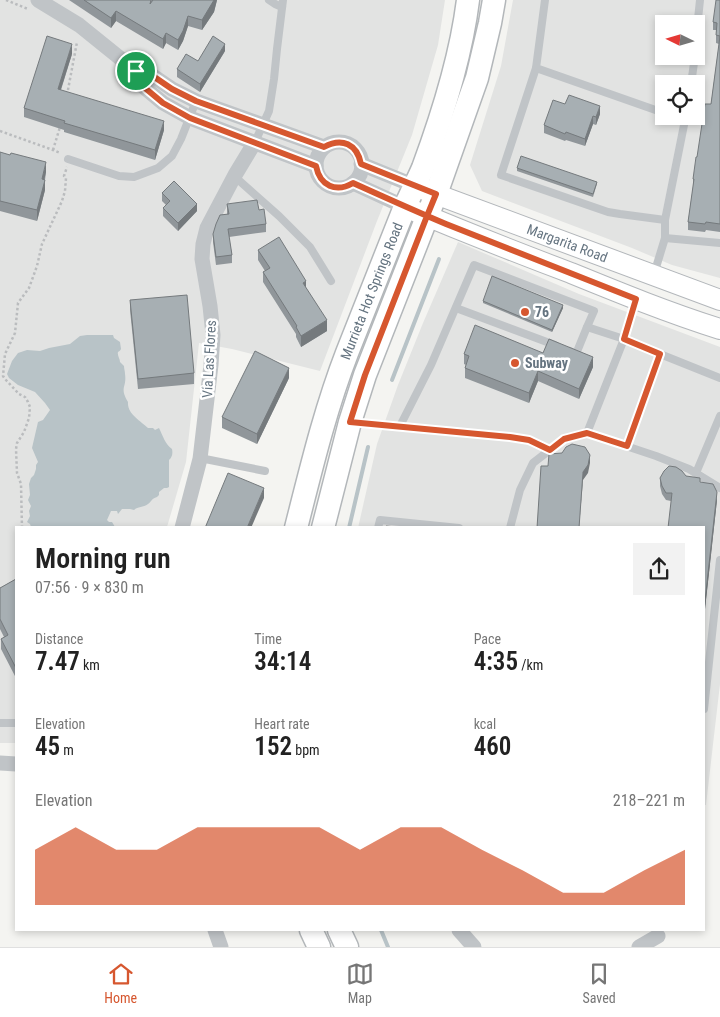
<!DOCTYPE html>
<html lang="en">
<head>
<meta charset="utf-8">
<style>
  :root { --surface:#fff; --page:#f2f2f2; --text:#222; --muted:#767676; --line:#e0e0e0; --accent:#d6572f }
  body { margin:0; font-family:"Roboto Condensed",sans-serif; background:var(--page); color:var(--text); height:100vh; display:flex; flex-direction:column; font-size:19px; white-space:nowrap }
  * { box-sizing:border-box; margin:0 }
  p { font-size:16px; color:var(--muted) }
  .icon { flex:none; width:28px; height:28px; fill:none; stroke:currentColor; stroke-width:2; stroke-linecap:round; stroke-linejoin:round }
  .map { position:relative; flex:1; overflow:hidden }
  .details { position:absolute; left:15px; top:526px; width:690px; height:405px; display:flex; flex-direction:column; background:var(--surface); border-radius:0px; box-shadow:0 2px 8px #0003 }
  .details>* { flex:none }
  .needle { width:32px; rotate:275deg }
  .buttons { position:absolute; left:655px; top:15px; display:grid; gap:10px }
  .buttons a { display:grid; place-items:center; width:50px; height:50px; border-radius:0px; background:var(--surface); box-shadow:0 2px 8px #0003; font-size:25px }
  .pin { position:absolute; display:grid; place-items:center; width:42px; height:42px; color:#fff; margin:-21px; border:2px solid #fff; border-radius:50%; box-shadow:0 1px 5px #0007 }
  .round { display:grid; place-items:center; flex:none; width:52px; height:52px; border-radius:0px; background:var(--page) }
  .head { display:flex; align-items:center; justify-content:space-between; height:85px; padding:0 20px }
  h1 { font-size:28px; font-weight:600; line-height:38px }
  .stats { display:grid; grid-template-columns:repeat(3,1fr); gap:8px; height:85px; padding:5px 20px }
  .stats div { display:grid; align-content:center }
  .stats b { font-size:25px; font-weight:600 }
  .stats small { font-size:14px; font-weight:400 }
  .stats p { font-size:14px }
  .chart { height:140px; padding:10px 20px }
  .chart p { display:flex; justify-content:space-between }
  .chart svg { width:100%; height:90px; margin-top:5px; fill:var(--accent); opacity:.7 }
  .tabs { display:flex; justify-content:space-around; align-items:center; height:70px; border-top:1px solid var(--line); background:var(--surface); font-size:14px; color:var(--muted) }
  .tabs a { display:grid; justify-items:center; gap:2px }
  .tabs .selected { color:var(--accent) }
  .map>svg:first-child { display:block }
  .built { fill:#e2e3e2; fill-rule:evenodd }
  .water { fill:#b8c3c7 }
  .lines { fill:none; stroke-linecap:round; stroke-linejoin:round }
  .stream { stroke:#b8c3c7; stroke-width:4 }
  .secondary-casing { stroke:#b3b7bb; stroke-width:22 }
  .primary-casing { stroke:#b3b7ba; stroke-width:25 }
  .path { stroke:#babcbe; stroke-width:2.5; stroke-dasharray:2.5 2.5; stroke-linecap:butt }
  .service { stroke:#c0c4c7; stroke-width:8 }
  .minor { stroke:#c0c4c7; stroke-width:15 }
  .secondary { stroke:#fff; stroke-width:20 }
  .primary { stroke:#fff; stroke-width:22 }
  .wall { fill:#90969a }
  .shaded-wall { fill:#757a7d }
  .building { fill:#a7afb3; stroke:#757a7d }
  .route-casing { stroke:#fff; stroke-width:10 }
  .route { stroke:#d6572f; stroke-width:6 }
  .poi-dot { fill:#d6572f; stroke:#fff; stroke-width:2 }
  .labels { text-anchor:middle; stroke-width:5; stroke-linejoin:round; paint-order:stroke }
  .street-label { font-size:14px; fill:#657480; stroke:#fff }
  .poi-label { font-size:14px; font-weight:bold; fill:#657480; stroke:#fff; text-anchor:start }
</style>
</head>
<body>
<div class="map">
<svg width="720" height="947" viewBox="0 0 720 947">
  <rect width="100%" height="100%" fill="#f4f4f1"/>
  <g class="built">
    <polygon points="0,0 445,0 438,45 412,135 377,221 320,371 232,349 199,343 186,462 167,527 16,528 16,743 0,743"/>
    <path d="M513,0H720V278L672,265L632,248L482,191L470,165L501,66ZM664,24H696V56H664ZM664,84H696V116H664Z"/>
    <polygon points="458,242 579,294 720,347 720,684 706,805 704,805 704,528 358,528 377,444 398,385 423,323"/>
  </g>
  <path class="water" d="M87,335H113L114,338L120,342L121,349C120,351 119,351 118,352C117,355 120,359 120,362L124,366C124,369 125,371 125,374C127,388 119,387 128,402C127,414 141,421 148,428H153L155,430L159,428C163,436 165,444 172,449C173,454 172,457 169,460V487L167,488H164L159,492V495L157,497C151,499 152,501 148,504C143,508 138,506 134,510L130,509H122L118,514L117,511H111L107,520L109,522H112L115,527H31L30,524L27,522L30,516L29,511L31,506L28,500L30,495L29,484L31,478L34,475L36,469V465L38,462L32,448L38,422L43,420L50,410L45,403L35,392L18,385L9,378L7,374L12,361L18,353L27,350L40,351L49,348L70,344L80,336Z"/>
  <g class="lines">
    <g class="stream">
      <polyline points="392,380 439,259"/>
      <polyline points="349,528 368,447"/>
      <polyline points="381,930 388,947"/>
    </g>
    <defs>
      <g id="secondary">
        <path id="s1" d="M422,189L720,300"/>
        <path d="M405,207C460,230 515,252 571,273C620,293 669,313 720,329"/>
      </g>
      <g id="primary">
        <path id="s2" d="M296,528C311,469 325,410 347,353C366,305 385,257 404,209C410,195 417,182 423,168C443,114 461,57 468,0"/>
        <polyline points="323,528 350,422 365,375 436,194 477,78 490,23 494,0"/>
        <polyline points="311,930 319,947"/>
        <polyline points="339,930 347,947"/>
      </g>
    </defs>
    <use href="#secondary" class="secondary-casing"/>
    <use href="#primary" class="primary-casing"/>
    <g class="path">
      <polyline points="6,0 28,9"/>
      <polyline points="67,95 77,42"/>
      <polyline points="0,131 53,150 60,153"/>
      <polyline points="53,150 60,127"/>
      <polyline points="22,528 21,484 17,473 16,449 17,443 24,432 29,418 30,407 28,402 25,397 19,394 5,379 3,376 5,354 15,333 18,303 29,288 37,266 42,244 62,201 65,191 66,178 64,176 67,167"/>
    </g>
    <g class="service">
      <polyline points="269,0 275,4 282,7"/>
      <polyline points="545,0 536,68 664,113"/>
      <polyline points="696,38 700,0"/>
      <polyline points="536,68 501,175 608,212 620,214 665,220"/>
      <polyline points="691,84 695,56"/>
      <polyline points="675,116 685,120 685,116"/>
      <polyline points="255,142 269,111 274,79 277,49 283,0"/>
      <polyline points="68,159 119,176 134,177 158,168 172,156 181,139 196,101"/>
      <polyline points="234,176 279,216 310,247 331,281"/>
      <polyline points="665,238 720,243"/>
      <polyline points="654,274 665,238 665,220 685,120"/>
      <polyline points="456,308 555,345"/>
      <polyline points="570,351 576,354 587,327 624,339 660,354"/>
      <polyline points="352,422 510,437 529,440 550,450"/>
      <polyline points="400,426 431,365 474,265 594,311 587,327"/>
      <polyline points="587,433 624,339 636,301"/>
      <polyline points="627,446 660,354 720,378"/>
      <polyline points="200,458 265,471"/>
      <polyline points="696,473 720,416"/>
      <polyline points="378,528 380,520 459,528"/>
      <polyline points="510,528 520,490 533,463 564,439 587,433 656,456 689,469 720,488"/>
      <polyline points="704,709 720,560"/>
      <polyline points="0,723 16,723"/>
    </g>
    <g class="minor">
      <polyline points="38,0 79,25 136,71 150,74 172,89 196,101 324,147"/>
      <polyline points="136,71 139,83 163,103 190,118 316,166"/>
      <circle cx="339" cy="165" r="23"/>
      <polyline points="361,164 415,186"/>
      <polyline points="353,183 405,207"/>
      <polyline points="182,528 200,459 211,365 213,335 210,306 202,259 203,244 207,228 235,175 255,142"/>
      <polyline points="0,763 16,764"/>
      <polyline points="215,930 221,947"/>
      <polyline points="459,930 474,947"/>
      <polyline points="639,947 658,936"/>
    </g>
    <use href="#secondary" class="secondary"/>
    <use href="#primary" class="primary"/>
  </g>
  <g class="wall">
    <polygon points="69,0 217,0 214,12 202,30 188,26 183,41 178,50 166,43 163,49 116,21 111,28"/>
    <polygon points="720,0 720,232 706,230 705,232 688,230 688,222 693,187 693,179 711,104 719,44 716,43 716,30 713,30 713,22"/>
    <polygon points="225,51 200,92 177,77 177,69"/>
    <polygon points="72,54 61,90 164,130 155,160 64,132 64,130 24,117 24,108"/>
    <polygon points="565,104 600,114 596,125 593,124 585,146 566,140 565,141 544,133 544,125"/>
    <polygon points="0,152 46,172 45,180 45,190 37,221 0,211"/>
    <polygon points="517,168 597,184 593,197 517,171"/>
    <polygon points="162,193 197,211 178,231 163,216 163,208 166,205 162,201"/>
    <polygon points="227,204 259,210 266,224 266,232 229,237 232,255 232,263 216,265 213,242 213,234 227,214"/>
    <polygon points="258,250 306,288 327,331 301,347 296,337 296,334 263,282 263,272 265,271 258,260"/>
    <polygon points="130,300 194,373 194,384 138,389 130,310"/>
    <polygon points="483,301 563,308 552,332 483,303"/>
    <polygon points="543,353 593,367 579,399 538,381 529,403 465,378 465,368 466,365 464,364 464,354"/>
    <polygon points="289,378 257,444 222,428 222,417"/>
    <polygon points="686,476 700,482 717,500 704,618 704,528 671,501 666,500 662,494 660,486 660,478"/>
    <polygon points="16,579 16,678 1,649 1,639 4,637 0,629 0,588"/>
  </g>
  <g class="shaded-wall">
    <polygon points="214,0 217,0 214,12 202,30 202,20"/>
    <polygon points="116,11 116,21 111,28 111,18"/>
    <polygon points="188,16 188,26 183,41 178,50 178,40"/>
    <polygon points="166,33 166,43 163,49 163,39"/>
    <polygon points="72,44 72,54 58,98 58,89"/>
    <polygon points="225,44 225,51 200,92 200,84"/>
    <polygon points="600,106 600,114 596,125 596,117"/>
    <polygon points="593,116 593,124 585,146 585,139"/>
    <polygon points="164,121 164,130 155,160 155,150"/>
    <polygon points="46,162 46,172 42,189 42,179"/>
    <polygon points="45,180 45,190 37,221 37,210"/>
    <polygon points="197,204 197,211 178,231 178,223"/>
    <polygon points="306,281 306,291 303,283"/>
    <polygon points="563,305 563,308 552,332 552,330"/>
    <polygon points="327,320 327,331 301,347 301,336"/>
    <polygon points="593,357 593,367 579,399 579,389"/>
    <polygon points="289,368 289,378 257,444 257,434"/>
    <polygon points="538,371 538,381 529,403 529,393"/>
    <polygon points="590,455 590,463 588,473 583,480 579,528 583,472"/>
    <polygon points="264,488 264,498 251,528 247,528"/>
    <polygon points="717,492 717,500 704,618 704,610"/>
  </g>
  <g class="building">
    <polygon points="84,0 151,0 150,4 153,0 214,0 202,20 188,16 183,31 178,40 166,33 163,39 116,11 111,18"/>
    <polygon points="716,0 720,0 720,36 716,35 717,23 713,22"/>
    <polygon points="47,36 72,44 58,89 164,121 155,150 64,123 65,121 24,108"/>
    <polygon points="213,36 225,44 200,84 177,69 186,54 198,61"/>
    <polygon points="720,36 720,224 706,222 705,224 688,222 694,179 693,179 696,157 697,157 705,104 711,104"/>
    <polygon points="569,95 600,106 596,117 593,116 585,139 566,132 565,134 544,125 553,100 565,104"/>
    <polygon points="0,152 10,155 11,153 46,162 42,179 45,180 37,210 0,201"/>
    <polygon points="521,156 597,182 593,194 517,168"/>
    <polygon points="174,181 197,204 178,223 163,208 170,201 162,193"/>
    <polygon points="257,200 259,210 264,209 266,224 228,229 232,255 216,257 213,234 216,224 220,215 229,214 227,204"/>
    <polygon points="279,237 306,281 303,283 327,320 301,336 296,327 297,326 263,272 270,268 258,250"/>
    <polygon points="492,276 563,305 552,330 483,301"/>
    <polygon points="187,295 194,373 138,379 130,300"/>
    <polygon points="475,325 543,353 549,339 593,357 579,389 538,371 529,393 465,368 469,356 464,354"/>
    <polygon points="255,351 289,368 257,434 222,417"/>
    <polygon points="572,444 585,447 590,455 588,465 583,472 579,528 537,528 541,466 548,466 549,454 562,453 566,447"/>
    <polygon points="669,466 676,467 682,471 686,476 700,478 700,482 713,484 717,492 704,610 704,528 668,528 672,493 666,493 662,486 660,478 664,471"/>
    <polygon points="228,473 264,488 247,528 205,528"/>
    <polygon points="386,526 407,528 385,528"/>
    <polygon points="16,579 16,668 1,639 8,635 0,619 0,588"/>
  </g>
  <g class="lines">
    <defs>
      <path id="route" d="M136,71L139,83L163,103L190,118L316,166C320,186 336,193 353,183C384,197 415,211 446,224L636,299L624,339L660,354L627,446L587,433L564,439L550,450L529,440L510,437L350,422L365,375L427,216L436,194L361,164C357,144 342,137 324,147L196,101L172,89L150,74L136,71"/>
    </defs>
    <use href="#route" class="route-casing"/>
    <use href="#route" class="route"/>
  </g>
  <g class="poi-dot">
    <circle cx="525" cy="312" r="5"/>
    <circle cx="515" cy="363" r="5"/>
  </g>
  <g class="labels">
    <g class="street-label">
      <text dy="5" stroke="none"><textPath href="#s1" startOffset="155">Margarita Road</textPath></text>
      <text dy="5" stroke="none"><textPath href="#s2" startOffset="249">Murrieta Hot Springs Road</textPath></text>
      <text transform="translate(209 359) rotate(-87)" y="5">Via Las Flores</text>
    </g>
    <g class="poi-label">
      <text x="535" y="317">76</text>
      <text x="525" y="368">Subway</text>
    </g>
  </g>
</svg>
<div class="buttons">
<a><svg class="needle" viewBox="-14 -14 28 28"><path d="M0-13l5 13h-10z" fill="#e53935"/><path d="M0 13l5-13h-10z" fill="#767676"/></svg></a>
<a><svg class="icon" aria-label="locate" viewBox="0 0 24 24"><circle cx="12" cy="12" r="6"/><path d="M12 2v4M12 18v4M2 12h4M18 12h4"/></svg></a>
</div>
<div class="pin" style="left:136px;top:71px;background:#1e9e55"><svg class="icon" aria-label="arrive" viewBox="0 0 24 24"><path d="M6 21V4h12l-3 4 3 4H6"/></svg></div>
<section class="details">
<div class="head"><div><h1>Morning run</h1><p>07:56 · 9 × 830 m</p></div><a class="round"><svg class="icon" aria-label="share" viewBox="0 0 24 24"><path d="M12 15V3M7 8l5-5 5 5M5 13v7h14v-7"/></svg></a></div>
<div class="stats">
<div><p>Distance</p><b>7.47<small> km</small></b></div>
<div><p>Time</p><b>34:14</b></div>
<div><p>Pace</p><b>4:35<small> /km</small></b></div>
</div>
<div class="stats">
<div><p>Elevation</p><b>45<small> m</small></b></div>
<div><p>Heart rate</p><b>152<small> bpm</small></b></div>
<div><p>kcal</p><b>460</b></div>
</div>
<div class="chart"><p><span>Elevation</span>218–221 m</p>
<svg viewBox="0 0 160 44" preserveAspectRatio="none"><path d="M0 44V17L10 6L20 17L30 17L40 6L50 6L60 6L70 6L80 17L90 6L100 6L110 17L120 27L130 38L140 38L150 27L160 17V44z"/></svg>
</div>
</section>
</div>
<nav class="tabs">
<a class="selected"><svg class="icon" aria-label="home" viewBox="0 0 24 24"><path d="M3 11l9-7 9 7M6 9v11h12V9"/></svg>Home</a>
<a><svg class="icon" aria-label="map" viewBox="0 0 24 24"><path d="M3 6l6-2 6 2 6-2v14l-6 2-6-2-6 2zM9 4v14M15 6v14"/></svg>Map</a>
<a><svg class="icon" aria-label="saved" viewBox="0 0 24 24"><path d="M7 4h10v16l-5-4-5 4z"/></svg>Saved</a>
</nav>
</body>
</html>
